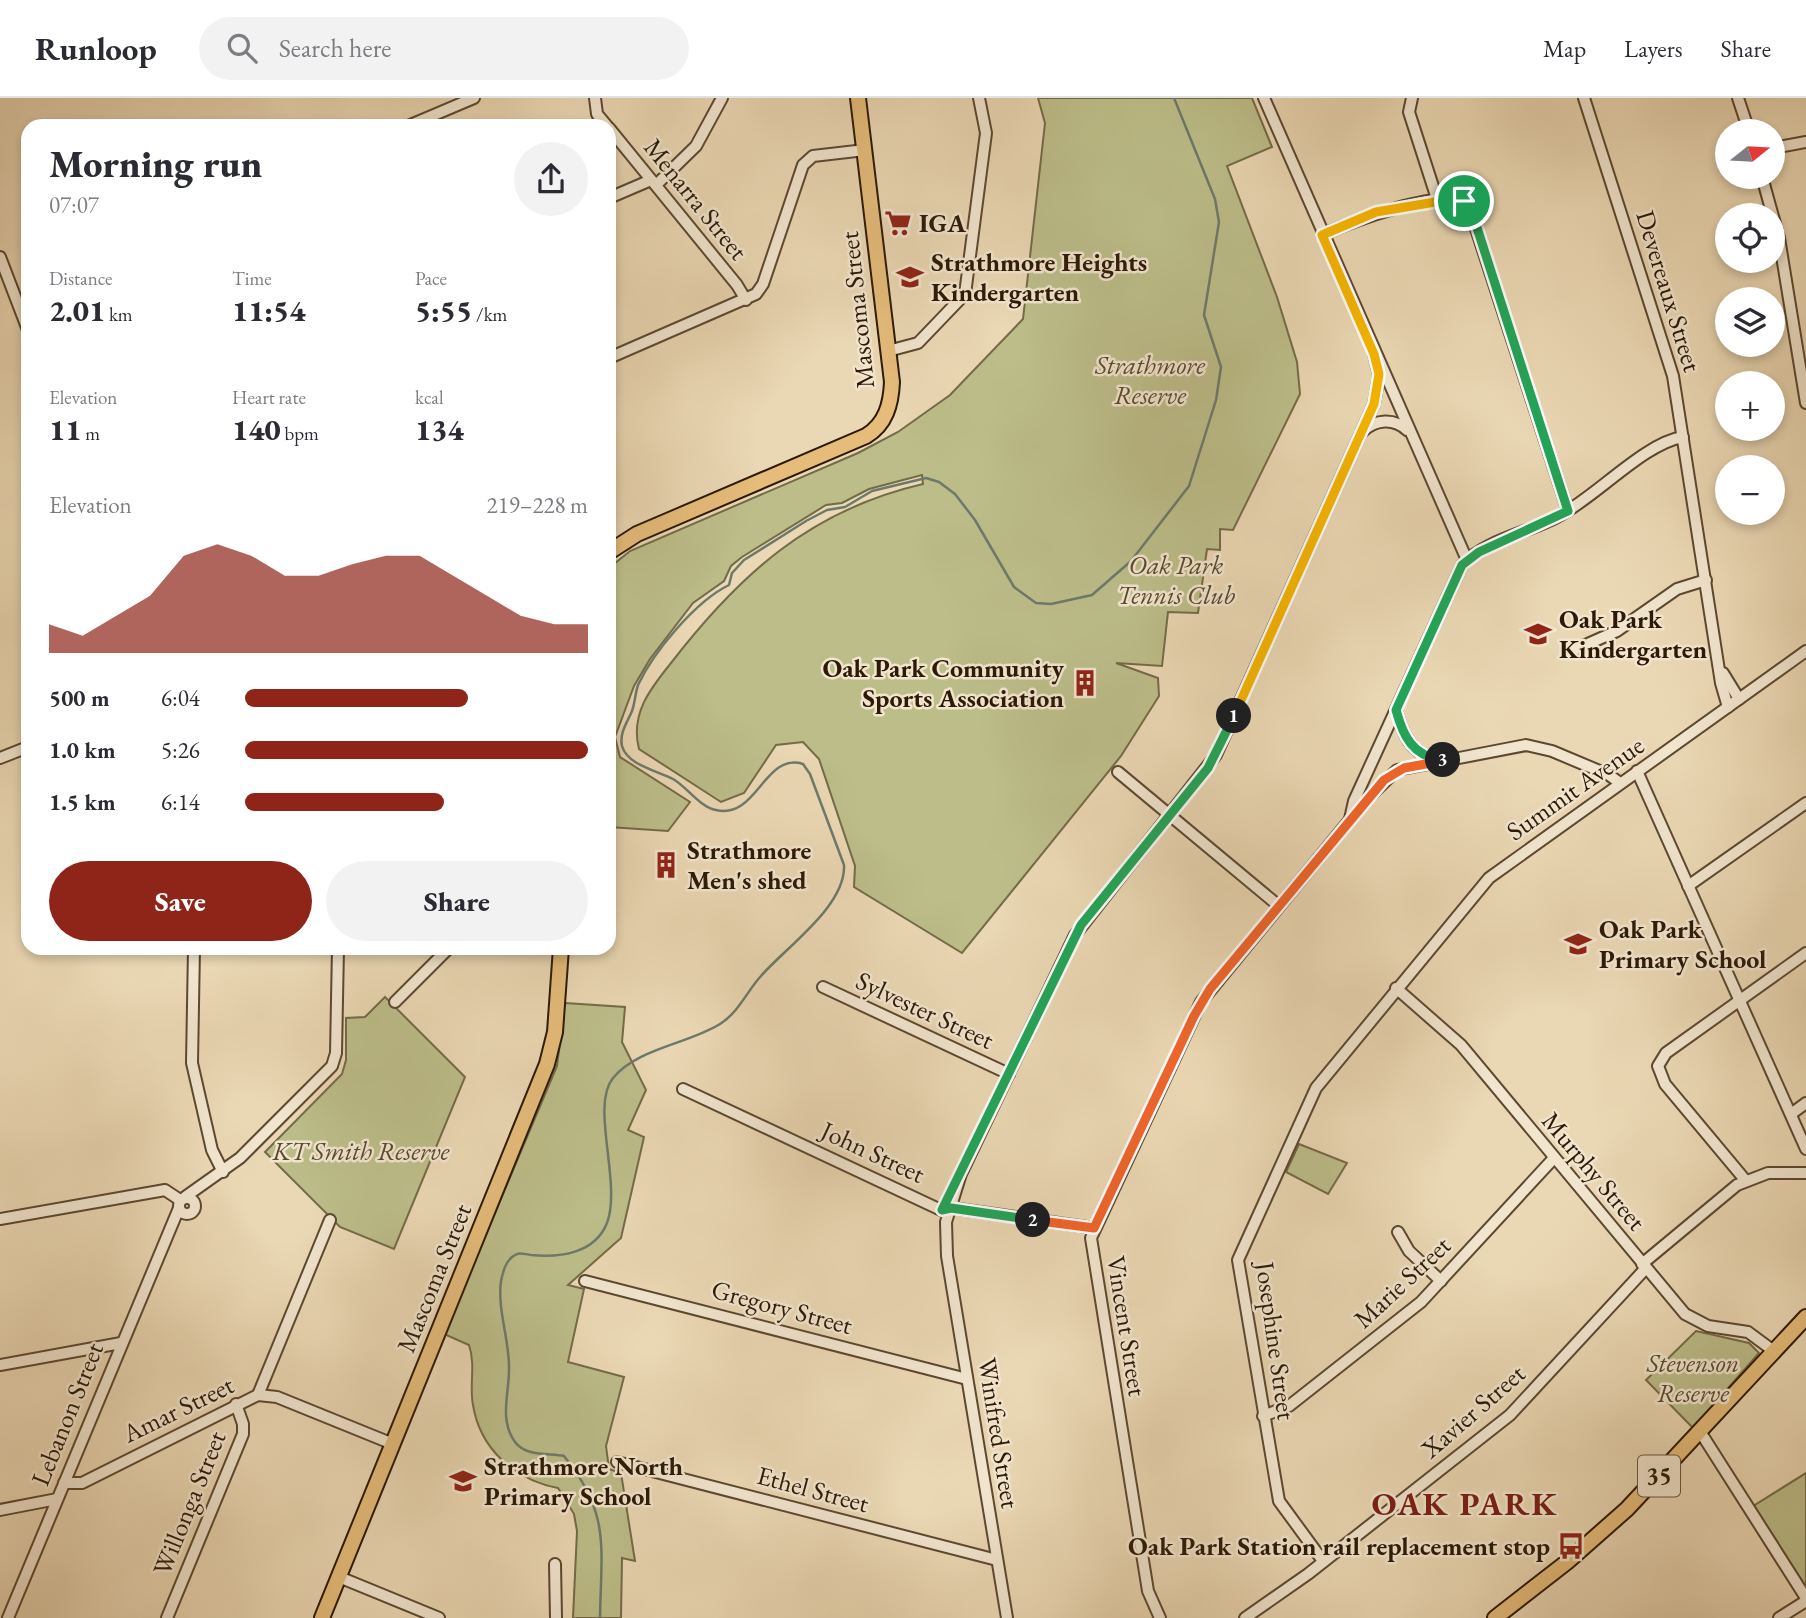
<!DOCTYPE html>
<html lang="en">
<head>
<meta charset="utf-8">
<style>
  :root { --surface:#fff; --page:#f2f2f3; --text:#2b2b33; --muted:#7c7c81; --line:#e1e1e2; --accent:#8f2418 }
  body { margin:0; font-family:"EB Garamond",serif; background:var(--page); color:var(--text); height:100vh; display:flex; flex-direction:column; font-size:26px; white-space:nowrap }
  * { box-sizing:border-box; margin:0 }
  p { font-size:23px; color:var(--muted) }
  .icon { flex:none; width:38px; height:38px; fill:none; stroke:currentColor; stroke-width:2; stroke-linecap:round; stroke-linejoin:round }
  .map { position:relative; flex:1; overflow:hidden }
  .details { position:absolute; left:21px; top:21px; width:595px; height:836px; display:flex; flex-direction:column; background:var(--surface); border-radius:21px; box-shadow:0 4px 10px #0003 }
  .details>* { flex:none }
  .needle { width:46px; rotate:72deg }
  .tools { position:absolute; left:1715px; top:21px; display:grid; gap:14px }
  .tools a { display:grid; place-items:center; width:70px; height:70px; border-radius:50%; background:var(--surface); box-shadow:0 4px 10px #0003; font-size:35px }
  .pin { position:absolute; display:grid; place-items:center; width:60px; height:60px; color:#fff; margin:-30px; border:4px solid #fff; border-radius:50%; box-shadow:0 2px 7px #0007 }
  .km { position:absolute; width:35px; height:35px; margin:-18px; border-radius:50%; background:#222; color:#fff; font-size:19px; line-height:35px; text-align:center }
  .round { display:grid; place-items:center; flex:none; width:74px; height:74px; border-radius:37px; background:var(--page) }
  .overview { display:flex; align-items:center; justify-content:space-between; height:119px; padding:0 28px }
  h1 { font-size:38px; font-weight:800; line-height:52px }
  .stats { display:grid; grid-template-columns:repeat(3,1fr); gap:10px; height:119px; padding:7px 28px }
  .stats div { display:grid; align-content:center }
  .stats b { font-size:30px; font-weight:800 }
  .stats small { font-size:19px; font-weight:400 }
  .stats p { font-size:19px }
  .chart { height:196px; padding:14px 28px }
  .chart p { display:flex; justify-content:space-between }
  .chart svg { width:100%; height:126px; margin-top:7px; fill:var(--accent); opacity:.7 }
  .cta { display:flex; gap:14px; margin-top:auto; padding:14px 28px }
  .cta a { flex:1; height:80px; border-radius:42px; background:var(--accent); color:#fff; font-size:28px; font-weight:800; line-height:80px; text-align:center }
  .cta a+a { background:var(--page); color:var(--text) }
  ul { padding:0 28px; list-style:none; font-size:23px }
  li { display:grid; grid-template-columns:112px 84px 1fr; align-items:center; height:52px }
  li i { height:18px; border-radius:9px; background:var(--accent) }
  header { display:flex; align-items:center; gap:42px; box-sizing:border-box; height:98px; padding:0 35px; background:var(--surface); border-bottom:2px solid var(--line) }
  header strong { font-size:33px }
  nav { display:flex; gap:38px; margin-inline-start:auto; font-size:24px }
  .search { width:490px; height:63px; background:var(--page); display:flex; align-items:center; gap:18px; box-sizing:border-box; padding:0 24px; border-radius:38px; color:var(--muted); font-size:26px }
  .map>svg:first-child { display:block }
  .green { fill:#bcbd89; stroke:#746b48; stroke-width:2 }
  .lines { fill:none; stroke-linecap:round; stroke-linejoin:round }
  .stream { stroke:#6d7a6a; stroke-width:2.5 }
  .minor-casing { stroke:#5c4831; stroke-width:14 }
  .major-casing { stroke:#2c1906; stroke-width:18 }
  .minor { stroke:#f1e5ce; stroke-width:10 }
  .major { stroke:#e5bc7a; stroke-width:14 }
  .split-1-casing { stroke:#fff; stroke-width:14 }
  .split-2-casing { stroke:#fff; stroke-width:14 }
  .split-3-casing { stroke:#fff; stroke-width:14 }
  .split-4-casing { stroke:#fff; stroke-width:14 }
  .split-1 { stroke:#f5b400; stroke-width:9 }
  .split-2 { stroke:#22a559; stroke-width:9 }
  .split-3 { stroke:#f0652b; stroke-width:9 }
  .split-4 { stroke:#22a559; stroke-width:9 }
  .labels { text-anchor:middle; stroke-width:5; stroke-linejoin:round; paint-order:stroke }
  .shield { fill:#f1e5ce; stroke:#675642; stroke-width:2 }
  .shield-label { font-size:24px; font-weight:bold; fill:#2c1906 }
  .street-label { font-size:26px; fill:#2c1906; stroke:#f1e5ce }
  .poi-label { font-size:26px; font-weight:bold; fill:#2c1906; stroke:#f1e5ce; text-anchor:start }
  .park-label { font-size:26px; font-style:italic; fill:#574a2d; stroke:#f1e5ce }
  .district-label { font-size:33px; font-weight:bold; letter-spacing:2px; fill:#7a1f14; stroke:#f1e5ce }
</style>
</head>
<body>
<header>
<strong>Runloop</strong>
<div class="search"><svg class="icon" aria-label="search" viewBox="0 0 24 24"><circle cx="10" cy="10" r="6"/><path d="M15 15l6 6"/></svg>Search here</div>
<nav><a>Map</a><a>Layers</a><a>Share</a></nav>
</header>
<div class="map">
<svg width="1806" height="1520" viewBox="0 0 1806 1520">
  <rect width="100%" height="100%" fill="#ead7b3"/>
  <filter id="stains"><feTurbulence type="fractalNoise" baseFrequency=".00286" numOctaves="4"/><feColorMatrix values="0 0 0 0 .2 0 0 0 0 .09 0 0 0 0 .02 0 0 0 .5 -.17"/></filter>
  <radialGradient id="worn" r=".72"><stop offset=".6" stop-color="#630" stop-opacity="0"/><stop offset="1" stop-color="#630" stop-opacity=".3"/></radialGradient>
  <g class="green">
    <path d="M1038,0H1252L1272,49L1227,68L1277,199L1297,264L1300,296L1233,432L1220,431V452L1207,451L1198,515L1168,514L1162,568L1116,565L1158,580L1159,598L1121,658L962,855L854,789L855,768L819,661L803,644L776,647L744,695L721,704L639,651C630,616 650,591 671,565C739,477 810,412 923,386L922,377L869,391L842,405L826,407L742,459L731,468L724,483L693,505L650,561L634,588L615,639L620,659L690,704L668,733L609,729V470L630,453L858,355L898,334L950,297L1023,221L1045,25Z"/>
    <polygon points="385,899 465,979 394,1151 340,1129 265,1054 342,976 346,962 346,920 365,919"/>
    <path d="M565,905L625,909L622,944L646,992L628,1032L644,1039L621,1140L568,1187L584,1191L568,1264L624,1279L606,1348L609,1371L621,1375L635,1463L622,1460L621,1520H573L577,1433L574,1416L558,1390C515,1382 480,1351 473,1307C469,1287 476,1268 469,1247L444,1236L557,968Z"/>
    <polygon points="1299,1046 1347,1065 1328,1096 1286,1074"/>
    <polygon points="1696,1233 1749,1245 1759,1255 1693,1330 1646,1282"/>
    <polygon points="1806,1375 1806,1497 1750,1410"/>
  </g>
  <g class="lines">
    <path class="stream" d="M600,1520C601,1450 611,1416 564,1358C549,1355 526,1359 515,1344C499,1322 509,1296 509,1272C510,1243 497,1212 501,1183C503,1174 505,1165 512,1159C519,1153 523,1156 531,1157C561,1160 595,1155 607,1125C622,1085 590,1008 613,980C638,950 688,946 720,926C739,914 747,893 761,878C786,849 846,808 844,767L810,676L803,666C764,654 757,722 716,712C700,709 687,689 673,681C658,673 627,667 622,648C619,635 628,623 632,613C635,605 635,596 638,587C654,553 696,503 729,487L732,475L744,462L806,423L827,412L845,409L872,393L926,380L939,384L955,396L975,422L1014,489L1036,505L1051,506L1092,497L1131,463L1189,388L1216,302L1221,269L1204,217L1219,124L1215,101L1174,0"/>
    <defs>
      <g id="minor">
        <polyline points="595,0 597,16 607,28"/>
        <polyline points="1264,0 1467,462"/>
        <polyline points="1412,0 1409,14 1438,104"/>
        <polyline points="1584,0 1673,278 1721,585 1728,609"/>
        <polyline points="1738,0 1749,33"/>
        <polyline points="408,28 474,0"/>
        <polyline points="609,30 737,187 746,202"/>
        <polyline points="1773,50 1806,44"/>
        <polyline points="1762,79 1779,140 1806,305"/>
        <polyline points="656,87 696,48 722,0"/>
        <polyline points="609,100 651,82"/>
        <path d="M1322,137C1349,125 1443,88 1468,106L1568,413"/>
        <polyline points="0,159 28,232"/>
        <polyline points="888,253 918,245 965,196 986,35 979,0"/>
        <polyline points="609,260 756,196 763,186 803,67 813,58 865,52"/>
        <path d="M1363,333C1376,321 1394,320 1407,332"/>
        <polyline points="1572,553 1617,533 1677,491 1706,482"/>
        <polyline points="1723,575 1739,601"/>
        <path d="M1396,612C1402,634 1411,657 1437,661"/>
        <polyline points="0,660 28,649"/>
        <polyline points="1637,673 1806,1051"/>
        <polyline points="1118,674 1279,808"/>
        <path d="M1350,721L1354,703L1462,467C1485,442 1527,435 1557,419C1595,400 1644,345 1683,339"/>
        <polyline points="1688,788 1806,705"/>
        <polyline points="194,850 192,965 212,1052 223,1074"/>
        <polyline points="823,889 1009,976"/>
        <polyline points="1396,890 1461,947 1685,1216 1708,1228 1748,1234 1775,1254"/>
        <polyline points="395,904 449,850"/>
        <polyline points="683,991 941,1112 952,1110 1094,1130"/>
        <polyline points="1791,1016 1806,1005"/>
        <polyline points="1746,1083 1665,986 1658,968 1666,955 1806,855"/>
        <polyline points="185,1099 240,1060 332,968 336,955 338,850"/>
        <circle cx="187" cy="1108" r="8"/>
        <polyline points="0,1121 165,1092 180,1102"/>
        <polyline points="1398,1134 1409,1153 1441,1183"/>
        <polyline points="1642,1166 1737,1087 1768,1075 1806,1075"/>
        <polyline points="585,1183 967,1281"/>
        <polyline points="0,1267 121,1245"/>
        <polyline points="258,1297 330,1122"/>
        <polyline points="1263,1318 1289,1308 1421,1204 1554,1060"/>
        <polyline points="1701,1335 1806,1500"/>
        <polyline points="617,1364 997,1462"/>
        <polyline points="64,1385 82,1385 258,1297 277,1299 393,1346"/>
        <polyline points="0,1412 57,1401"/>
        <polyline points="1323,1463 1279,1403 1238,1162 1316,990 1489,780 1806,553"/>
        <polyline points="555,1466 556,1520"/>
        <polyline points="339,1479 439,1520"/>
        <polyline points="8,1520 179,1110"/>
        <polyline points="167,1520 243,1336 243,1326 236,1306"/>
        <polyline points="1007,1520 947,1158 946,1124 961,1076 1075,837 1216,657 1374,306 1379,277 1374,256"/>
        <polyline points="1160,1520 1148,1493 1091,1140 1201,904 1367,701 1397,672 1526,647 1552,653 1609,677 1620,685"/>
        <polyline points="1245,1520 1308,1476 1510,1317 1646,1170"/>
        <polyline points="1779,1520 1806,1503"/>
      </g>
      <g id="major">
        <path d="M609,454L637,436L866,338C886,326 891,306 892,284L858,0"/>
        <polyline points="322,1520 547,966 555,934 561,850"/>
        <polyline points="1495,1520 1567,1464 1627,1411 1806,1219"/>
      </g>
    </defs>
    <use href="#minor" class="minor-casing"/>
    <use href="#major" class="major-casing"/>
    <use href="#minor" class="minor"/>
    <use href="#major" class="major"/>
  </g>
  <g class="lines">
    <defs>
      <polyline id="split-1" points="1234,618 1374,306 1379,276 1374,256 1322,137 1376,114 1453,101 1464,103"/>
      <polyline id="split-2" points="1033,1122 951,1110 942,1112 1081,827 1208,670 1234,618"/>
      <polyline id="split-3" points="1033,1122 1094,1130 1194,918 1210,891 1384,682 1404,670 1447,662 1443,662"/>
      <path id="split-4" d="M1443,662C1413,659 1403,638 1396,612L1462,467L1479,454L1568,413L1471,111L1464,103"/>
    </defs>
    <use href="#split-1" class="split-1-casing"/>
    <use href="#split-2" class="split-2-casing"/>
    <use href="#split-3" class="split-3-casing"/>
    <use href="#split-4" class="split-4-casing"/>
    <use href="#split-1" class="split-1"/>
    <use href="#split-2" class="split-2"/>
    <use href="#split-3" class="split-3"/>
    <use href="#split-4" class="split-4"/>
  </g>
  <defs>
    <symbol id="supermarket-bare" viewBox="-9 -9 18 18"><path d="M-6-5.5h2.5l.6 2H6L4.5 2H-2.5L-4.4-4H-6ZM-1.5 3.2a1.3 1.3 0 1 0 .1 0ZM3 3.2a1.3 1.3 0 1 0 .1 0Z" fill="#8f2418" stroke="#f1e5ce" stroke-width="2.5" paint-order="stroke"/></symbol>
    <symbol id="school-bare" viewBox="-9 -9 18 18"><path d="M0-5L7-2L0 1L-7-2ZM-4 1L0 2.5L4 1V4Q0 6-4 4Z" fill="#8f2418" stroke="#f1e5ce" stroke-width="2.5" paint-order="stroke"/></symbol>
    <symbol id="building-bare" viewBox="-9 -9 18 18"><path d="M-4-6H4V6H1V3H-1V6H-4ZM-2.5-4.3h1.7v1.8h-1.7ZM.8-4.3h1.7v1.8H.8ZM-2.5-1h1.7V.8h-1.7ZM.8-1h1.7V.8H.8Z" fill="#8f2418" stroke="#f1e5ce" stroke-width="2.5" paint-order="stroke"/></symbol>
    <symbol id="bus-bare" viewBox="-9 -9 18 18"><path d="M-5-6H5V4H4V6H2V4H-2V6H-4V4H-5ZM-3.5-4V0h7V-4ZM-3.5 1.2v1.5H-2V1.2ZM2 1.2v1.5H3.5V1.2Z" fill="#8f2418" stroke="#f1e5ce" stroke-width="2.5" paint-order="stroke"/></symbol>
  </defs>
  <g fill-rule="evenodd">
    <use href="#supermarket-bare" x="879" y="106" width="38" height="38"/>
    <use href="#school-bare" x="891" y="160" width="38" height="38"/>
    <use href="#school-bare" x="1519" y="517" width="38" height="38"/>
    <use href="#building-bare" x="1066" y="566" width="38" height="38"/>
    <use href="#building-bare" x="647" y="748" width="38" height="38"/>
    <use href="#school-bare" x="1559" y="827" width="38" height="38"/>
    <use href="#school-bare" x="444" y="1364" width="38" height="38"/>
    <use href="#bus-bare" x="1552" y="1429" width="38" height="38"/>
  </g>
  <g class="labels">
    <rect class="shield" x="1638" y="1357.5" width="42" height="41" rx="5"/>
    <g class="shield-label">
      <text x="1659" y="1386">35</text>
    </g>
    <g class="street-label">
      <text transform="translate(696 101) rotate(51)" y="9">Menarra Street</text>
      <text transform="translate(1669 193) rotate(73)" y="9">Devereaux Street</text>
      <text transform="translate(857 212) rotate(-96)" y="9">Mascoma Street</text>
      <text transform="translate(1575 690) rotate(-35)" y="9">Summit Avenue</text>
      <text transform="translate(925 912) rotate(25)" y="9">Sylvester Street</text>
      <text transform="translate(873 1054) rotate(25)" y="9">John Street</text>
      <text transform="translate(1594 1073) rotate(50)" y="9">Murphy Street</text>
      <text transform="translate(434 1180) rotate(-68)" y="9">Mascoma Street</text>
      <text transform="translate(1402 1184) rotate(-43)" y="9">Marie Street</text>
      <text transform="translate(782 1209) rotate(15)" y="9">Gregory Street</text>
      <text transform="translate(1127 1228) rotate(81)" y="9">Vincent Street</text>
      <text transform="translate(1276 1243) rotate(82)" y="9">Josephine Street</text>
      <text transform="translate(178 1311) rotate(-26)" y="9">Amar Street</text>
      <text transform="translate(1473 1313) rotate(-41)" y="9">Xavier Street</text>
      <text transform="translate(67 1316) rotate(-68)" y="9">Lebanon Street</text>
      <text transform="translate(999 1335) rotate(81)" y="9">Winifred Street</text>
      <text transform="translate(813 1391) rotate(15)" y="9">Ethel Street</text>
      <text transform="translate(189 1405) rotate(-68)" y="9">Willonga Street</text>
    </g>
    <g class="poi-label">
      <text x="919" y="134">IGA</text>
      <text x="931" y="173">Strathmore Heights<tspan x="931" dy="30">Kindergarten</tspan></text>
      <text x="1559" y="530">Oak Park<tspan x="1559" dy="30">Kindergarten</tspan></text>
      <text x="1064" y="579" text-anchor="end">Oak Park Community<tspan x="1064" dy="30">Sports Association</tspan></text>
      <text x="687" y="761">Strathmore<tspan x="687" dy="30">Men's shed</tspan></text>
      <text x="1599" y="840">Oak Park<tspan x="1599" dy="30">Primary School</tspan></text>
      <text x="484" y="1377">Strathmore North<tspan x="484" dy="30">Primary School</tspan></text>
      <text x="1550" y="1457" text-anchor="end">Oak Park Station rail replacement stop</text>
    </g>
    <g class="park-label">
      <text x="1150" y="276">Strathmore<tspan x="1150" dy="30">Reserve</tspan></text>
      <text x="1176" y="476">Oak Park<tspan x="1176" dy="30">Tennis Club</tspan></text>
      <text x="361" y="1062">KT Smith Reserve</text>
      <text x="1693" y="1274">Stevenson<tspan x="1693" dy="30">Reserve</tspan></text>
    </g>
    <g class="district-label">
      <text x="1465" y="1417">OAK PARK</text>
    </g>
  </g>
  <rect width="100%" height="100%" filter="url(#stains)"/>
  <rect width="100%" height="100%" fill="url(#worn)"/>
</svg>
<div class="tools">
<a><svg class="needle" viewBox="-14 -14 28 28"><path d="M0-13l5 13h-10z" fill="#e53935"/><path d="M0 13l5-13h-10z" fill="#7c7c81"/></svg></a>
<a><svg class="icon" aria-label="locate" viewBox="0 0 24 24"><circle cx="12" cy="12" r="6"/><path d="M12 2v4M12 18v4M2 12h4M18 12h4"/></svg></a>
<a><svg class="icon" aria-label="layers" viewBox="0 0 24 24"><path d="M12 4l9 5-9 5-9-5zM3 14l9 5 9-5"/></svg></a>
<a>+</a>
<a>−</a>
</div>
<div class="pin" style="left:1464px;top:103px;background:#1e9e55"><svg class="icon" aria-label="arrive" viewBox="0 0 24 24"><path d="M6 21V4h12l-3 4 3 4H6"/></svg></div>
<b class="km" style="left:1234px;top:618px">1</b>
<b class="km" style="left:1033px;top:1122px">2</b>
<b class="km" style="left:1443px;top:662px">3</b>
<section class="details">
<div class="overview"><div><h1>Morning run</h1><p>07:07</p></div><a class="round"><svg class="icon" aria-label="share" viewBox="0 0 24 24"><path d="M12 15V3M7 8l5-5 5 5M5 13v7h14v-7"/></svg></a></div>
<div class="stats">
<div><p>Distance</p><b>2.01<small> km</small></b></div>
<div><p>Time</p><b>11:54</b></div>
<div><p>Pace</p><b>5:55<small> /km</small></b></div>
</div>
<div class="stats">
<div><p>Elevation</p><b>11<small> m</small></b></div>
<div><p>Heart rate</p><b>140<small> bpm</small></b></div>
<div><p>kcal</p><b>134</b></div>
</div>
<div class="chart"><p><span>Elevation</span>219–228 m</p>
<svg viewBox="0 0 160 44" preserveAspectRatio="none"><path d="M0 44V34L10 38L20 31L30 24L40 10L50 6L60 10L70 17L80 17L90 13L100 10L110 10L120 17L130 24L140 31L150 34L160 34V44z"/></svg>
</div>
<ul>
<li><b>500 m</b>6:04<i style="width:65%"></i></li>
<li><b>1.0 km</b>5:26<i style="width:100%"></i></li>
<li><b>1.5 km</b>6:14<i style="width:58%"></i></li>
</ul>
<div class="cta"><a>Save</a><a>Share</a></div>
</section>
</div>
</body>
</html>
